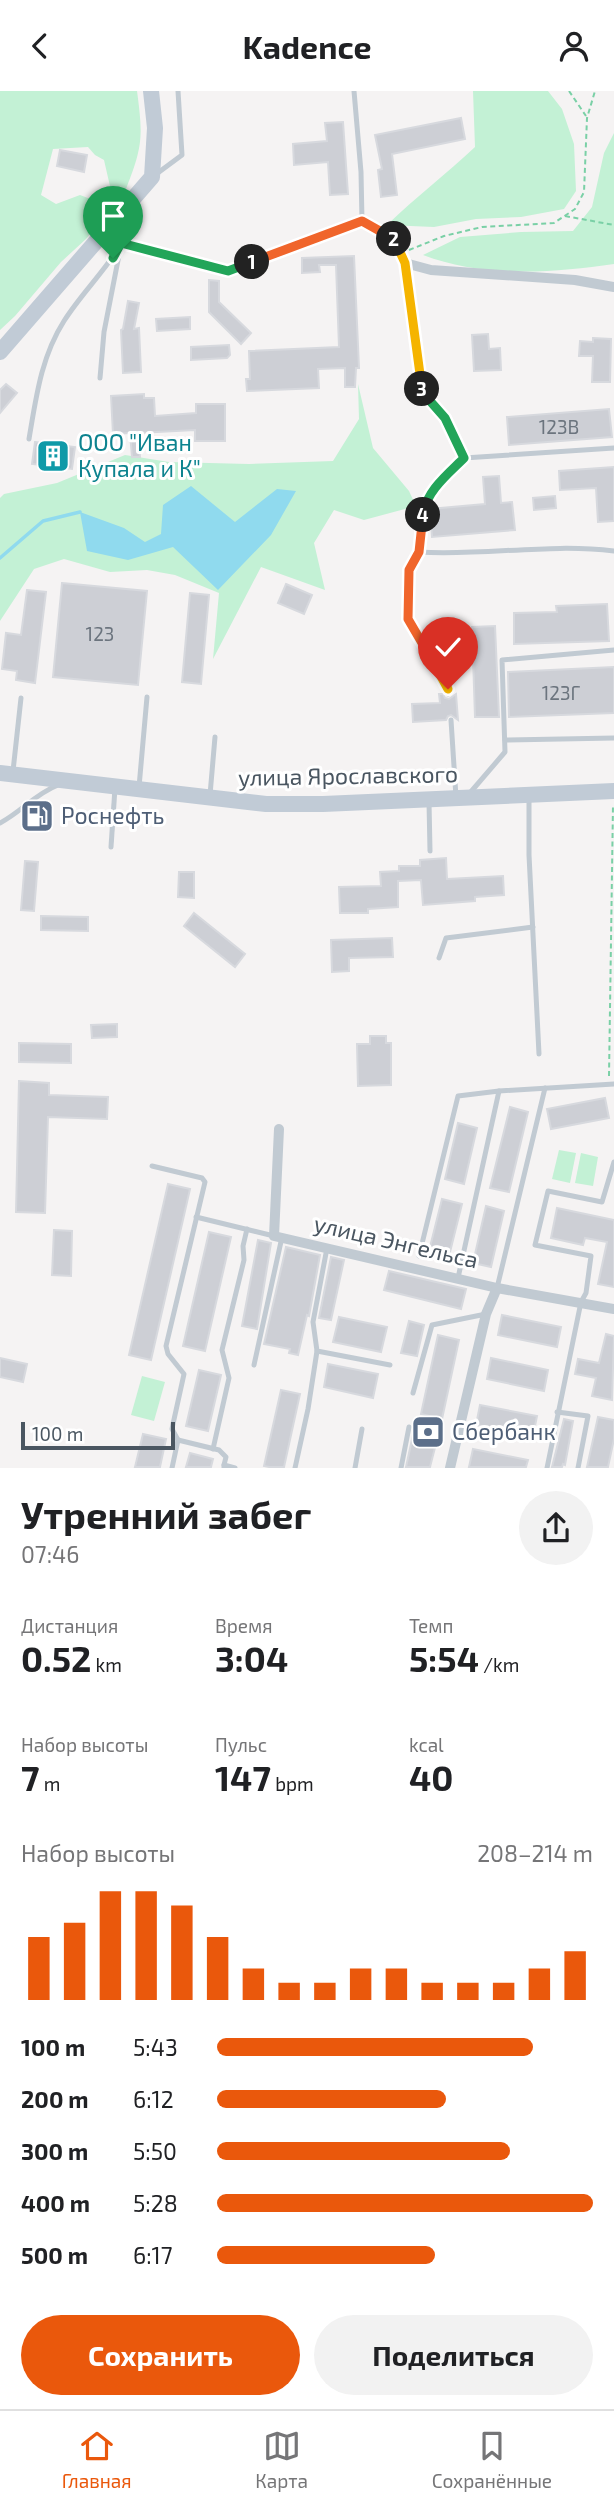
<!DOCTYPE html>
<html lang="ru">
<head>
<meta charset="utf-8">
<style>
  :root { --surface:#fff; --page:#f2f2f2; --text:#202124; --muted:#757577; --line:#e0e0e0; --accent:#ea580c }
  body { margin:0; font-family:"Exo 2",sans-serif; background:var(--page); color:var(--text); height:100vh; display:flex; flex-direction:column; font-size:26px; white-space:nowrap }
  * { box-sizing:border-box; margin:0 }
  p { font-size:23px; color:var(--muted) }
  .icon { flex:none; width:38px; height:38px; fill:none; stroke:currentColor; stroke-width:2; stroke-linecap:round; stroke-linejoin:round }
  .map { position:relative; height:1377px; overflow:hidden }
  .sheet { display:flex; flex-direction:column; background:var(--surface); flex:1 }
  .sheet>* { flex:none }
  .scale { position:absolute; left:21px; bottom:18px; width:154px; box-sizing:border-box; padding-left:7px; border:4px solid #4a5661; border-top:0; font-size:19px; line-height:24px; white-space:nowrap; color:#4a5661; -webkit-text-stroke:5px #fff; paint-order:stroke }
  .pin { position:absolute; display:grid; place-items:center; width:60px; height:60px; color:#fff; margin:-72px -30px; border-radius:50% 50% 50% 0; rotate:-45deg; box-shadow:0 0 7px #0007 }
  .pin .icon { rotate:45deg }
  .km { position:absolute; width:35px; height:35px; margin:-18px; border-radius:50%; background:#222; color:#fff; font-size:19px; line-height:35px; text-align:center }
  .round { display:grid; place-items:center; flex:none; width:74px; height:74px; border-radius:37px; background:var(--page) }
  .summary { display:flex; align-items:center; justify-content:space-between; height:119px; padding:0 21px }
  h1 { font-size:38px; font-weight:700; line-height:52px }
  .figures { display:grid; grid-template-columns:repeat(3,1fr); gap:10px; height:119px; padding:7px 21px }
  .figures div { display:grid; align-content:center }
  .figures b { font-size:35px; font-weight:700 }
  .figures small { font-size:19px; font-weight:400 }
  .figures p { font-size:19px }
  .chart { height:196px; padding:14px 21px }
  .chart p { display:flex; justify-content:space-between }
  .chart svg { width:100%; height:126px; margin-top:7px; stroke:var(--accent); stroke-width:6 }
  .action { display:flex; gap:14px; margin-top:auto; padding:14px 21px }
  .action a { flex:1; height:80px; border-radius:42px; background:var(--accent); color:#fff; font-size:28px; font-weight:700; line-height:80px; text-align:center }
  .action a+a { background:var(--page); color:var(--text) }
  ul { padding:0 21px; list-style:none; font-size:23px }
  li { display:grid; grid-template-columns:112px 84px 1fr; align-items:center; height:52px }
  li i { height:18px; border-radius:9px; background:var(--accent) }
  header { display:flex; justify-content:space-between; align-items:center; height:91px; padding:0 21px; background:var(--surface); font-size:32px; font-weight:700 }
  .tab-bar { display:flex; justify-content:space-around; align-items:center; height:98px; border-top:2px solid var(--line); background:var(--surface); font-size:19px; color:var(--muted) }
  .tab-bar a { display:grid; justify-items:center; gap:4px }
  .tab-bar .selected { color:var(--accent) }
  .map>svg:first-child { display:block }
  .green { fill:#c3f1d5 }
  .water { fill:#90daee }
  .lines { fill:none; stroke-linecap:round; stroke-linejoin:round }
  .stream { stroke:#90daee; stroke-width:3.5 }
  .building { fill:#cdcfd5; stroke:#d7d9de; stroke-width:2 }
  .path { stroke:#7ad0a6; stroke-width:2; stroke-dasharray:5 3.5; stroke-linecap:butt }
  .lane { stroke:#c1cad2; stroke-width:5 }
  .street { stroke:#c1cad2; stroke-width:10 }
  .secondary { stroke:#c1cbd6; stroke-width:16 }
  .split-1-casing { stroke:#fff; stroke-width:14 }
  .split-2-casing { stroke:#fff; stroke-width:14 }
  .split-3-casing { stroke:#fff; stroke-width:14 }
  .split-4-casing { stroke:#fff; stroke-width:14 }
  .split-5-casing { stroke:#fff; stroke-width:14 }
  .split-6-casing { stroke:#fff; stroke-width:14 }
  .split-1 { stroke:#22a559; stroke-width:9 }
  .split-2 { stroke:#f0652b; stroke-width:9 }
  .split-3 { stroke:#f5b400; stroke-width:9 }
  .split-4 { stroke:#22a559; stroke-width:9 }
  .split-5 { stroke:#f0652b; stroke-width:9 }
  .split-6 { stroke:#f5b400; stroke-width:9 }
  .labels { text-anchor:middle; stroke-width:6; stroke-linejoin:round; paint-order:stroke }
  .number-label { font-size:19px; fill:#6b747e }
  .culture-label { font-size:23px; fill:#0d838f; stroke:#fff; text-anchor:start }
  .street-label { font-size:23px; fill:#4a5661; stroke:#fff }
  .service-label { font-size:23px; fill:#4e5e75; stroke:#fff; text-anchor:start }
</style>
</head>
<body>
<header><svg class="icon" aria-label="back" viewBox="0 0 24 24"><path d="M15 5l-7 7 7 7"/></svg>Kadence<svg class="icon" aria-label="person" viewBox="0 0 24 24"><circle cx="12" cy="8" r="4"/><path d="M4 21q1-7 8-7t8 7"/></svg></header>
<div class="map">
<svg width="614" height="1377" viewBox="0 0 614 1377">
  <rect width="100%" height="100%" fill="#f5f3f3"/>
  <g class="green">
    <path d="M0,0H137C143,45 143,55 126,98L112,104L104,69L95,64L88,56L53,58L41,104L56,113L80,104L101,112L108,121L86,148L61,171L15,225L0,239Z"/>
    <path d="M473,0H548L562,18L574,53L576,100L564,118L521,126L476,128L434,136L387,134C416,106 446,83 475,56Z"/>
    <path d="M614,42V173C552,182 483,187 423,164L460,146L521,141L573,140L592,116L604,62Z"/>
    <polygon points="358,293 373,357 409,400 416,415 364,429 334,419 314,452 325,499 261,476 213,568 219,502 175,484 147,479 110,481 64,468 34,478 0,530 0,407 4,403 57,392 125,364 169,371 249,373 333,370 359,328"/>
    <polygon points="559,1059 576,1062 570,1092 552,1088"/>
    <polygon points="581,1062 598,1066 593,1095 575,1092"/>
    <polygon points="142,1285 165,1291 154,1330 131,1324"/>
  </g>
  <polygon class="water" points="191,395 235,431 277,398 296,400 271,444 218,499 173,456 128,469 87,460 80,421 124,437 145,451 161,443 163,414"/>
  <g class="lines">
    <polyline class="stream" points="0,467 43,430 80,421"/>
  </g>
  <g class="building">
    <polygon points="461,27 465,48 392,63 397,104 381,106 378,79 382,78 375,44"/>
    <polygon points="343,31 348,103 330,104 328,71 294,74 293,53 327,50 325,32"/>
    <polygon points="60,59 87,64 84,81 57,75"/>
    <polygon points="354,165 359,277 356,277 355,296 345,296 345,277 318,278 319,297 247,300 246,288 250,288 249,260 339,256 336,174 319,174 320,181 302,182 302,167"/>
    <polygon points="209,189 219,190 219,211 251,242 241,253 209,221"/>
    <polygon points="128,210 139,212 134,238 139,237 141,281 123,282 121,239 123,238"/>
    <polygon points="190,226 190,238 157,240 156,228"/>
    <polygon points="488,243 489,258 500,257 501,279 474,280 472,244"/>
    <polygon points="593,247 611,248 610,291 592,291 593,265 579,265 580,250 593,251"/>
    <polygon points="229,254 230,264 227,267 191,269 191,256"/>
    <polygon points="6,293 17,302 0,322 0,299"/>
    <polygon points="144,303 144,307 154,307 155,325 196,322 196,313 225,313 225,350 195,350 195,339 138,342 140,366 132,366 130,342 113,343 111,305"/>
    <polygon points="609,318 612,346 509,354 507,326"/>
    <polygon points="35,351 75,356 72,378 32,373"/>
    <polygon points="614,376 614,430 598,431 596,397 560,399 559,380"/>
    <polygon points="499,385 501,412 512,411 515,439 432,446 430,418 485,413 483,386"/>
    <polygon points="555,405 556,417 534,419 533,407"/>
    <polygon points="62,492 147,500 138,594 53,586"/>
    <polygon points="286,493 312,504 304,523 278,512"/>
    <polygon points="27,499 46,501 35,592 16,589 17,580 2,578 6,542 21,544"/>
    <polygon points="190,502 209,504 201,593 182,591"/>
    <polygon points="607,513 609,550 514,553 514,522 557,521 556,515"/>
    <polygon points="495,535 499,626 475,626 472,536"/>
    <polygon points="614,576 614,622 509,626 508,581"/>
    <polygon points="439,603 443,603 445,607 449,608 456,603 458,629 451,624 448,625 446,629 413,631 412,613 440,612"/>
    <polygon points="43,713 49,728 32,736 25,721"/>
    <polygon points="446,767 447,788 503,785 504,804 475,806 475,810 423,814 421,789 398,790 398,816 368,818 368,822 340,822 339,796 381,795 380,781 399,780 399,775 420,775 420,769"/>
    <polygon points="25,770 38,771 34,820 21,819"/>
    <polygon points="179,781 194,781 194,807 178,806"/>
    <polygon points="194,822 245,863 235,876 184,835"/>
    <polygon points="41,825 88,826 88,840 41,839"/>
    <polygon points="392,847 393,866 349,867 349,880 332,881 331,849"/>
    <polygon points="117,933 117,946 92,947 91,934"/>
    <polygon points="370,945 386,945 386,952 391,952 391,994 358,995 357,953 370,953"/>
    <polygon points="19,952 71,953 71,972 19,971"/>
    <polygon points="19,990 49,992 49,1004 108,1006 107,1028 48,1026 45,1122 16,1121"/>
    <polygon points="605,1007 609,1027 551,1038 547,1018"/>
    <polygon points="510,1016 528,1021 509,1101 490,1097"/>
    <polygon points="458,1032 477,1037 464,1093 445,1088"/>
    <polygon points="168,1093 190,1098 151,1269 129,1264"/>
    <polygon points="442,1108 462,1113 449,1165 429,1160"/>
    <polygon points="486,1115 504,1120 491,1176 473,1172"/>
    <polygon points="557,1117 614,1129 614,1196 598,1193 607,1151 585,1147 583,1154 551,1147"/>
    <polygon points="54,1139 72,1140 71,1185 52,1184"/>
    <polygon points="209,1141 231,1146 205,1260 183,1255"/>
    <polygon points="258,1149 271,1152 257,1238 242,1235"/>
    <polygon points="286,1156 320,1164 309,1225 307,1224 298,1264 289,1262 290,1258 264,1253"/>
    <polygon points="331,1166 344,1169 331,1229 319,1227"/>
    <polygon points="389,1180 466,1198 461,1218 384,1199"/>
    <polygon points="502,1224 561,1236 557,1256 498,1244"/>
    <polygon points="339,1226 387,1236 381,1261 333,1251"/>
    <polygon points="409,1230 424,1234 417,1265 401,1262"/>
    <polygon points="606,1243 614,1245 612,1309 592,1305 596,1287 575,1283 578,1268 599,1272"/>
    <polygon points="438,1244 459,1249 442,1328 421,1323"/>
    <polygon points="0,1267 27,1273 23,1291 0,1286"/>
    <polygon points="491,1267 548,1279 544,1300 487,1288"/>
    <polygon points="328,1273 378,1283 373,1307 324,1296"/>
    <polygon points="199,1279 221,1284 208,1340 186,1335"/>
    <polygon points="281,1299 300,1303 284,1376 269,1376 264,1375"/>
    <polygon points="480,1314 537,1325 533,1345 476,1334"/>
    <polygon points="598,1326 614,1329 614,1348 608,1376 587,1376"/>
    <polygon points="564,1328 573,1330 565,1374 563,1373 562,1376 552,1376"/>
    <polygon points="414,1339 438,1345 430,1376 406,1376"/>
    <polygon points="143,1343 166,1348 160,1376 135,1376"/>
    <polygon points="473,1358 528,1369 526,1376 469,1376"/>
    <polygon points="190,1362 213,1368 211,1376 186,1376"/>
  </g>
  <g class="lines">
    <g class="path">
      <polyline points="569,0 586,25"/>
      <polyline points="565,125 614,134"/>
      <polyline points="409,159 444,145 482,136 554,132 575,118 584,101 587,27 595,0"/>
      <polyline points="609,985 613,714"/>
    </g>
    <g class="lane">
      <polyline points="354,0 361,81 362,130"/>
      <polyline points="155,84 182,64 178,0"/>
      <polyline points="405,172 423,302 445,327 464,367 437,393 424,418 419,461 409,479 408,528 448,598 448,603"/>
      <polyline points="100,287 104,241 120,159"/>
      <path d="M29,348C36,307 41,266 64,230C81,203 105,180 122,152"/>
      <polyline points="464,367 614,357"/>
      <path d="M419,461C484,465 549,452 614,460"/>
      <polyline points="451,629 456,706"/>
      <polyline points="505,649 614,647"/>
      <polyline points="13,680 21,607"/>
      <polyline points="139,696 147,606"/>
      <polyline points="469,703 505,661 502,569 614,559"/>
      <polyline points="210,704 215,646"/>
      <polyline points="529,707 529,764 539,963"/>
      <polyline points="429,711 430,760"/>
      <path d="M0,732C21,721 35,703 58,694"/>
      <polyline points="111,756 115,697"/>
      <polyline points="439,867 446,847 533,836"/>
      <polyline points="152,1075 202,1087 205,1091 166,1255 168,1263 184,1283 173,1333 172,1338 178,1349 172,1377"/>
      <polyline points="196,1126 274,1145"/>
      <polyline points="327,1157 313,1231 317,1260 390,1274"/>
      <polyline points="419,1165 458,1005 499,1000 614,993"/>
      <polyline points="458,1187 499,1000"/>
      <polyline points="497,1197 545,997"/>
      <polyline points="254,1274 282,1146"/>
      <polyline points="413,1302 432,1234 486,1223"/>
      <polyline points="557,1321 588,1325 578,1377"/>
      <polyline points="178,1349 219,1359 226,1366 224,1374"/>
      <polyline points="213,1358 229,1287 222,1259 244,1169 243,1155 247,1138"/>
      <polyline points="224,1377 224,1374 235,1377"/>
      <polyline points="295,1377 308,1318 317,1260"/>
      <polyline points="355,1377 362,1338"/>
      <polyline points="401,1377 409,1336"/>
      <polyline points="547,1377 581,1211 586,1202 591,1165 535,1154 548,1100 602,1111 614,1071"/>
    </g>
    <g class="street">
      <polyline points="106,141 122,152 228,180 362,130 393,148 405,172 431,179 575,189 614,196"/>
      <polyline points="279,1038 274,1145 497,1197 614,1218"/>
      <polyline points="450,1377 486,1223 497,1197"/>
    </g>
    <g class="secondary">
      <polyline points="0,261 152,86 155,37 151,0"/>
      <polyline points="0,682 266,713 323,713 614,700"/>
    </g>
  </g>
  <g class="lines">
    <defs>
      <polyline id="split-1" points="113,167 121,152 228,180 252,171"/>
      <polyline id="split-2" points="252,171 362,130 394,148"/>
      <polyline id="split-3" points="394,148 405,172 422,298"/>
      <path id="split-4" d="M422,298L423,302L445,327L464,367C448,383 426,400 423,424"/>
      <polyline id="split-5" points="423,424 419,461 409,479 408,528 432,569"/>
      <polyline id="split-6" points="432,569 448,598"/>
    </defs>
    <use href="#split-1" class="split-1-casing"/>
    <use href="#split-2" class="split-2-casing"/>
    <use href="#split-3" class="split-3-casing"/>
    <use href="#split-4" class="split-4-casing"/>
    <use href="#split-5" class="split-5-casing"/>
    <use href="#split-6" class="split-6-casing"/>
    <use href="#split-1" class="split-1"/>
    <use href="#split-2" class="split-2"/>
    <use href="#split-3" class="split-3"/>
    <use href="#split-4" class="split-4"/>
    <use href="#split-5" class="split-5"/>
    <use href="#split-6" class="split-6"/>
  </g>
  <defs>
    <symbol id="building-square" viewBox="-11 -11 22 22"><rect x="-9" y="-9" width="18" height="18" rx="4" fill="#0f9aa8" stroke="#fff"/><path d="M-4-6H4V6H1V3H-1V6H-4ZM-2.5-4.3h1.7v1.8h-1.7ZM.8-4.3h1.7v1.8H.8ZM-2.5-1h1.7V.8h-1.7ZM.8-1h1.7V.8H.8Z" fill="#fff"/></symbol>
    <symbol id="fuel-square" viewBox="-11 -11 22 22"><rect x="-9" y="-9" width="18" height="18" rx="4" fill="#5c6f8a" stroke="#fff"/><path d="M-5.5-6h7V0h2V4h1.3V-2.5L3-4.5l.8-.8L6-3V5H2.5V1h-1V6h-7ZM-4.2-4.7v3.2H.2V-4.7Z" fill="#fff"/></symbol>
    <symbol id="bank-square" viewBox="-11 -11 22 22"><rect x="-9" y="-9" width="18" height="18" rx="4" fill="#5c6f8a" stroke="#fff"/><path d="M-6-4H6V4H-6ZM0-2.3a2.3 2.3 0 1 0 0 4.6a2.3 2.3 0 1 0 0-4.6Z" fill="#fff"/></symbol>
  </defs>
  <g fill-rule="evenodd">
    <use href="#building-square" x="34" y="346" width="38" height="38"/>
    <use href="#fuel-square" x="18" y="706" width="38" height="38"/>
    <use href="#bank-square" x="409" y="1322" width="38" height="38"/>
  </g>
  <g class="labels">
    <g class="number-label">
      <text x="559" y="343">123В</text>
      <text x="100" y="550">123</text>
      <text x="561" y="609">123Г</text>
    </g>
    <g class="culture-label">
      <text x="78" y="360">ООО "Иван<tspan x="78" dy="26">Купала и К"</tspan></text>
    </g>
    <g class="street-label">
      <text transform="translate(348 685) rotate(-1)" y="8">улица Ярославского</text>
      <text transform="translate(396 1151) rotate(13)" y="8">улица Энгельса</text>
    </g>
    <g class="service-label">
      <text x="61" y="733">Роснефть</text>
      <text x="452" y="1349">Сбербанк</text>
    </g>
  </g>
</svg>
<div class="scale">100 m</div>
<div class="pin" style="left:113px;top:167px;background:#1e9e55"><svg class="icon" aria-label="arrive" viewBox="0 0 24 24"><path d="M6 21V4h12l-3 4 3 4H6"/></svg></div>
<div class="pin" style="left:448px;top:598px;background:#d93025"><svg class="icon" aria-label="check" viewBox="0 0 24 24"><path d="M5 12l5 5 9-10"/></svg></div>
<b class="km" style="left:252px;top:171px">1</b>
<b class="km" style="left:394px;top:148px">2</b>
<b class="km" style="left:422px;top:298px">3</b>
<b class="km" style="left:423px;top:424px">4</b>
</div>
<section class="sheet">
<div class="summary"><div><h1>Утренний забег</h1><p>07:46</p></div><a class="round"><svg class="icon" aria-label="share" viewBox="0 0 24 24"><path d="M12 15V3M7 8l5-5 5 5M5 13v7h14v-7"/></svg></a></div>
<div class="figures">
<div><p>Дистанция</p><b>0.52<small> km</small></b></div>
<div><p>Время</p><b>3:04</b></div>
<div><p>Темп</p><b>5:54<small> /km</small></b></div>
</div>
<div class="figures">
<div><p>Набор высоты</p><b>7<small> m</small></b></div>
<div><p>Пульс</p><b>147<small> bpm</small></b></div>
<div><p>kcal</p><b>40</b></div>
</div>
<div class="chart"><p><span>Набор высоты</span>208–214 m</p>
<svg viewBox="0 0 160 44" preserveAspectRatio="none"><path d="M5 44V22M15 44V17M25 44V6M35 44V6M45 44V11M55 44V22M65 44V33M75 44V38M85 44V38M95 44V33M105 44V33M115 44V38M125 44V38M135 44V38M145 44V33M155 44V27"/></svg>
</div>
<ul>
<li><b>100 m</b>5:43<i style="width:84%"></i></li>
<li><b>200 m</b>6:12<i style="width:61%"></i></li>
<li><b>300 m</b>5:50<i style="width:78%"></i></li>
<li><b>400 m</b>5:28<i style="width:100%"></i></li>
<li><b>500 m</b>6:17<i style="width:58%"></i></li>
</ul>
<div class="action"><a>Сохранить</a><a>Поделиться</a></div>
</section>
<nav class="tab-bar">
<a class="selected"><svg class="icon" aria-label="home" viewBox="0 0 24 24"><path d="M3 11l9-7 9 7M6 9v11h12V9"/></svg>Главная</a>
<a><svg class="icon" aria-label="map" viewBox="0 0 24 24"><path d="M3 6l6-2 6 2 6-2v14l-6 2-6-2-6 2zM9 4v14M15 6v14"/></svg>Карта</a>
<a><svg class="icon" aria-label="saved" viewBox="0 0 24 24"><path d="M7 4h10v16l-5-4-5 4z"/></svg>Сохранённые</a>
</nav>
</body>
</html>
